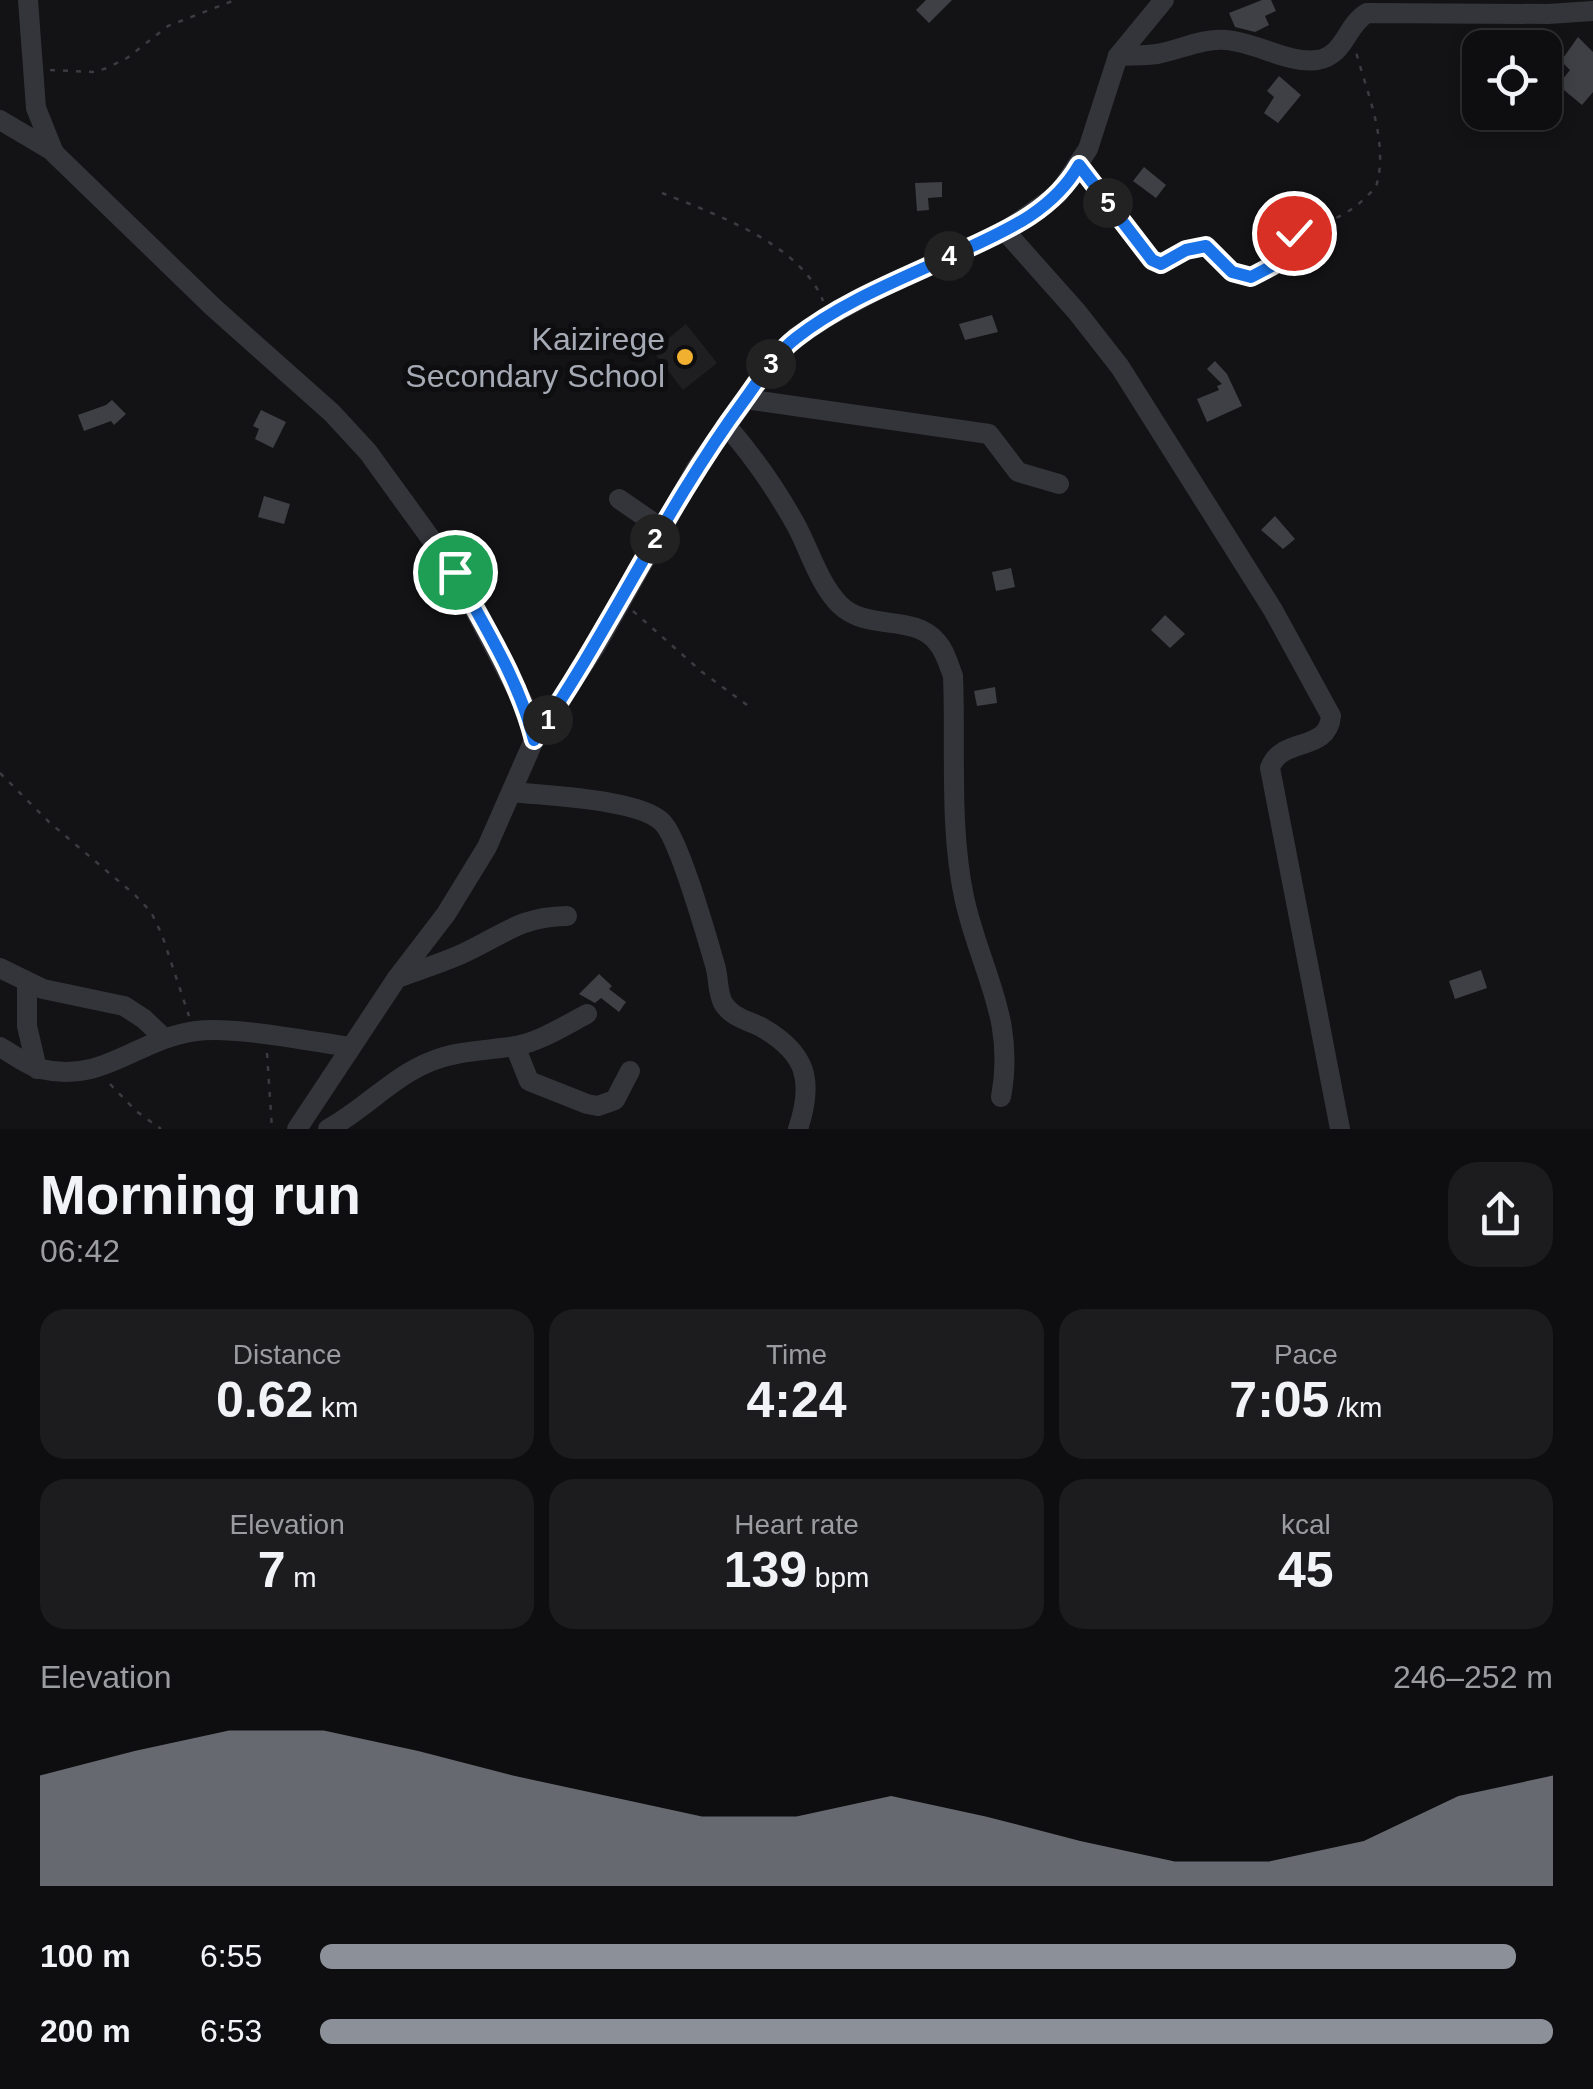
<!DOCTYPE html>
<html lang="en">
<head>
<meta charset="utf-8">
<style>
  :root { --surface:#0e0e10; --page:#1c1c1e; --text:#f1f3f6; --muted:#9b9c9f; --line:#2e2e30; --accent:#8c9099 }
  body { margin:0; font-family:Helvetica,sans-serif; background:var(--page); color:var(--text); height:100vh; display:flex; flex-direction:column; font-size:38px; white-space:nowrap }
  * { box-sizing:border-box; margin:0 }
  p { font-size:32px; color:var(--muted) }
  .icon { flex:none; width:55px; height:55px; fill:none; stroke:currentColor; stroke-width:2; stroke-linecap:round; stroke-linejoin:round }
  .map { position:relative; height:1129px; overflow:hidden }
  .drawer { display:flex; flex-direction:column; background:var(--surface); flex:1 }
  .drawer>* { flex:none }
  .controls { position:absolute; left:1462px; top:30px; display:grid; gap:20px }
  .controls a { display:grid; place-items:center; width:100px; height:100px; border-radius:20px; background:var(--surface); box-shadow:0 5px 15px #0003,0 0 0 2px var(--line); font-size:50px }
  .pin { position:absolute; display:grid; place-items:center; width:85px; height:85px; color:#fff; margin:-42px; border:5px solid #fff; border-radius:50%; box-shadow:0 2px 10px #0007 }
  .km { position:absolute; width:50px; height:50px; margin:-25px; border-radius:50%; background:#222; color:#fff; font-size:28px; line-height:50px; text-align:center }
  .round { display:grid; place-items:center; flex:none; width:105px; height:105px; border-radius:30px; background:var(--page) }
  .headline { display:flex; align-items:center; justify-content:space-between; height:170px; padding:0 40px }
  h1 { font-size:55px; font-weight:600; line-height:75px }
  .metrics { display:grid; grid-template-columns:repeat(3,1fr); gap:15px; height:170px; padding:10px 40px }
  .metrics div { display:grid; align-content:center; border-radius:25px; background:var(--page); text-align:center }
  .metrics b { font-size:50px; font-weight:600 }
  .metrics small { font-size:28px; font-weight:400 }
  .metrics p { font-size:28px }
  .chart { height:280px; padding:20px 40px }
  .chart p { display:flex; justify-content:space-between }
  .chart svg { width:100%; height:180px; margin-top:10px; fill:var(--accent); opacity:.7 }
  ul { padding:0 40px; list-style:none; font-size:32px }
  li { display:grid; grid-template-columns:160px 120px 1fr; align-items:center; height:75px }
  li i { height:25px; border-radius:12px; background:var(--accent) }
  .map>svg:first-child { display:block }
  .built { fill:#1f1f22 }
  .building { fill:#3f4045 }
  .lines { fill:none; stroke-linecap:round; stroke-linejoin:round }
  .path { stroke:#3a3c41; stroke-width:2.5; stroke-dasharray:5 8; stroke-linecap:butt }
  .minor { stroke:#34353a; stroke-width:20 }
  .route-casing { stroke:#fff; stroke-width:20 }
  .route { stroke:#1a73e8; stroke-width:12 }
  .poi-dot { fill:#f1b02f; stroke:#0e0e10; stroke-width:4 }
  .labels { text-anchor:middle; stroke-width:10; stroke-linejoin:round; paint-order:stroke }
  .poi-label { font-size:32px; fill:#a5aab5; stroke:#0e0e10; text-anchor:end }
</style>
</head>
<body>
<div class="map">
<svg width="1593" height="1129" viewBox="0 0 1593 1129">
  <rect width="100%" height="100%" fill="#131315"/>
  <polygon class="built" points="686,324 717,363 683,390 653,351"/>
  <g class="building">
    <polygon points="926,0 952,0 929,23 916,10"/>
    <polygon points="1262,0 1271,0 1276,11 1265,16 1269,25 1255,32 1235,27 1229,13"/>
    <polygon points="1578,37 1593,52 1593,92 1582,105 1558,85 1570,70 1561,61"/>
    <polygon points="1279,76 1301,95 1278,123 1264,113 1274,97 1267,91"/>
    <polygon points="1144,167 1166,185 1156,198 1133,181"/>
    <polygon points="942,182 942,197 928,198 929,210 917,211 915,183"/>
    <polygon points="992,315 998,332 965,340 959,324"/>
    <polygon points="1215,361 1227,374 1242,406 1207,422 1197,399 1219,390 1217,386 1222,384 1207,369"/>
    <polygon points="112,400 126,414 114,425 111,421 84,431 78,415 106,405"/>
    <polygon points="261,410 286,422 273,448 255,439 259,429 253,426"/>
    <polygon points="264,496 290,504 284,524 258,517"/>
    <polygon points="1275,516 1295,539 1283,549 1261,530"/>
    <polygon points="1011,568 1015,587 996,591 992,572"/>
    <polygon points="1165,615 1185,634 1170,648 1151,630"/>
    <polygon points="995,687 997,703 977,706 974,691"/>
    <polygon points="1481,970 1487,988 1455,999 1449,981"/>
    <polygon points="599,974 612,986 609,989 626,1002 619,1012 601,998 595,1003 579,994"/>
  </g>
  <g class="lines">
    <g class="path">
      <polyline points="50,70 94,72 107,68 127,58 168,26 235,0"/>
      <path d="M1090,179L1153,260L1161,264L1186,251L1206,246L1242,277C1274,278 1275,252 1294,234C1305,223 1324,223 1338,217C1353,210 1365,199 1376,187C1389,143 1368,96 1356,52"/>
      <path d="M662,193C715,214 801,244 823,301"/>
      <polyline points="633,611 702,672 747,705"/>
      <polyline points="0,773 49,822 135,895 151,912 162,935 189,1016"/>
      <polyline points="267,1053 272,1129"/>
      <polyline points="110,1084 136,1111 161,1129"/>
    </g>
    <g class="minor">
      <polyline points="28,0 36,108 54,153 213,307 332,413 368,452 455,572 526,708 534,740"/>
      <path d="M1118,56C1131,55 1144,56 1157,54C1180,50 1202,38 1226,40C1256,42 1288,64 1317,60C1345,56 1346,25 1367,13L1548,14L1593,11"/>
      <polyline points="0,120 54,152"/>
      <path d="M1005,231L1077,312L1120,367L1273,610L1331,716C1328,753 1281,736 1270,768L1340,1129"/>
      <polyline points="745,399 989,434 1018,472 1059,484"/>
      <path d="M726,425C753,456 776,489 796,525C810,551 819,584 840,605C868,632 913,613 937,642C945,651 949,665 953,676C956,750 949,824 964,897C980,971 1016,1017 1001,1097"/>
      <polyline points="619,499 661,528"/>
      <path d="M513,792C546,796 640,799 662,822C679,838 707,938 715,965C719,978 717,991 723,1003C731,1017 747,1020 761,1027C807,1053 814,1081 798,1129"/>
      <polyline points="0,968 43,989 124,1006 144,1019 164,1038"/>
      <path d="M397,978C419,970 442,963 464,953C505,934 519,917 567,916"/>
      <polyline points="27,983 27,1026 37,1069"/>
      <polyline points="515,1046 529,1081 587,1104 598,1106 615,1100 630,1071"/>
      <path d="M0,1047C13,1054 27,1066 41,1069C104,1084 136,1039 196,1031C235,1026 308,1041 350,1047"/>
      <polyline points="297,1129 397,978 446,914 487,847 534,740 597,644 697,467 779,353 796,337 829,316 877,290 1005,231 1058,194 1088,149 1118,56 1164,0"/>
      <path d="M328,1129C365,1109 393,1076 432,1061C459,1050 487,1051 516,1046C541,1041 564,1026 587,1014"/>
    </g>
  </g>
  <g class="lines">
    <defs>
      <path id="route" d="M455,572C484,626 519,680 534,740C610,631 664,509 743,402C759,380 774,355 796,338C842,302 899,280 951,256C1000,233 1051,214 1079,165L1152,260L1161,264L1186,250L1206,246L1232,272L1251,277L1272,266L1294,233"/>
    </defs>
    <use href="#route" class="route-casing"/>
    <use href="#route" class="route"/>
  </g>
  <circle class="poi-dot" cx="685" cy="357" r="10"/>
  <g class="labels">
    <g class="poi-label">
      <text x="665" y="350">Kaizirege<tspan x="665" dy="37">Secondary School</tspan></text>
    </g>
  </g>
</svg>
<div class="controls">
<a><svg class="icon" aria-label="locate" viewBox="0 0 24 24"><circle cx="12" cy="12" r="6"/><path d="M12 2v4M12 18v4M2 12h4M18 12h4"/></svg></a>
</div>
<div class="pin" style="left:455px;top:572px;background:#1e9e55"><svg class="icon" aria-label="arrive" viewBox="0 0 24 24"><path d="M6 21V4h12l-3 4 3 4H6"/></svg></div>
<div class="pin" style="left:1294px;top:233px;background:#d93025"><svg class="icon" aria-label="check" viewBox="0 0 24 24"><path d="M5 12l5 5 9-10"/></svg></div>
<b class="km" style="left:548px;top:720px">1</b>
<b class="km" style="left:655px;top:539px">2</b>
<b class="km" style="left:771px;top:364px">3</b>
<b class="km" style="left:949px;top:256px">4</b>
<b class="km" style="left:1108px;top:203px">5</b>
</div>
<section class="drawer">
<div class="headline"><div><h1>Morning run</h1><p>06:42</p></div><a class="round"><svg class="icon" aria-label="share" viewBox="0 0 24 24"><path d="M12 15V3M7 8l5-5 5 5M5 13v7h14v-7"/></svg></a></div>
<div class="metrics">
<div><p>Distance</p><b>0.62<small> km</small></b></div>
<div><p>Time</p><b>4:24</b></div>
<div><p>Pace</p><b>7:05<small> /km</small></b></div>
</div>
<div class="metrics">
<div><p>Elevation</p><b>7<small> m</small></b></div>
<div><p>Heart rate</p><b>139<small> bpm</small></b></div>
<div><p>kcal</p><b>45</b></div>
</div>
<div class="chart"><p><span>Elevation</span>246–252 m</p>
<svg viewBox="0 0 160 44" preserveAspectRatio="none"><path d="M0 44V17L10 11L20 6L30 6L40 11L50 17L60 22L70 27L80 27L90 22L100 27L110 33L120 38L130 38L140 33L150 22L160 17V44z"/></svg>
</div>
<ul>
<li><b>100 m</b>6:55<i style="width:97%"></i></li>
<li><b>200 m</b>6:53<i style="width:100%"></i></li>
</ul>
</section>
</body>
</html>
